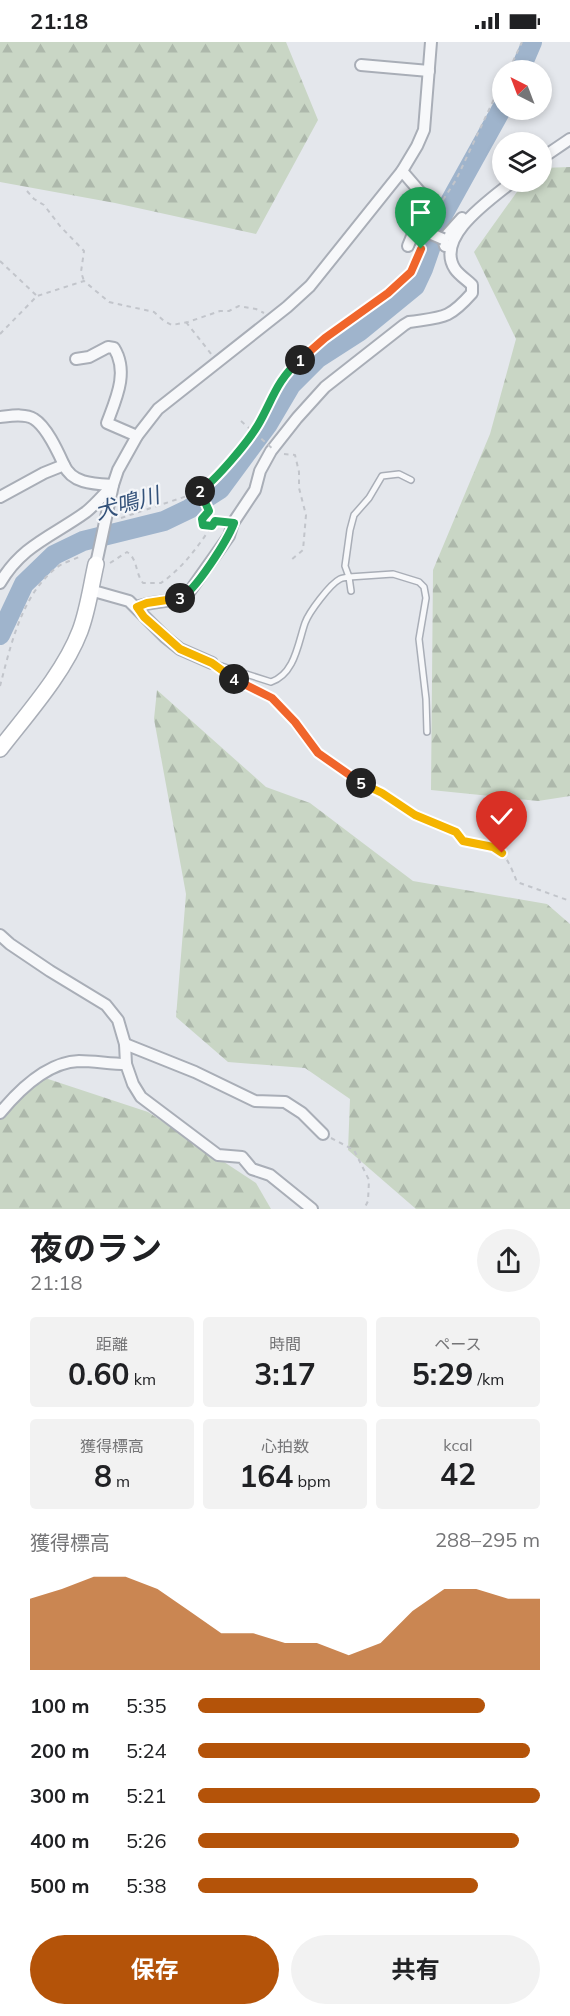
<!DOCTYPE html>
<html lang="ja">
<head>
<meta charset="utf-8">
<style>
  :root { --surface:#fff; --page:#f2f2f2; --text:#202124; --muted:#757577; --accent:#b45309 }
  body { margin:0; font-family:Mulish,"Noto Sans JP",sans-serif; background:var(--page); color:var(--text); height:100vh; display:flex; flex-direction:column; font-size:22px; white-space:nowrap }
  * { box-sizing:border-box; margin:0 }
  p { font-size:20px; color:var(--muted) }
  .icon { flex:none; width:33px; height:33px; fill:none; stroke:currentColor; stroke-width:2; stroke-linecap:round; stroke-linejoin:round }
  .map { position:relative; height:1167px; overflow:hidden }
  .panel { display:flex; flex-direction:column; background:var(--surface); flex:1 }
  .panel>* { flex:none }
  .needle { width:39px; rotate:318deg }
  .controls { position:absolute; left:492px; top:18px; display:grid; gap:12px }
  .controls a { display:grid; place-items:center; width:60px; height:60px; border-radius:50%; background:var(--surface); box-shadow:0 3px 9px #0003; font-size:30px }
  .pin { position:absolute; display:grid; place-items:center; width:51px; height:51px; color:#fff; margin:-62px -26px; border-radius:50% 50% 50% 0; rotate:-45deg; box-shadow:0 0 6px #0007 }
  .pin .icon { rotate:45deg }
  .km { position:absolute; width:30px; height:30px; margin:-15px; border-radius:50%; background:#222; color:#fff; font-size:16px; line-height:30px; text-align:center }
  .round { display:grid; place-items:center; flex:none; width:63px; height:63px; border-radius:32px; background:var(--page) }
  .summary { display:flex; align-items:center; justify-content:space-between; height:102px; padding:0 30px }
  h1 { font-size:33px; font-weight:700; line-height:45px }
  .metrics { display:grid; grid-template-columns:repeat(3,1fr); gap:9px; height:102px; padding:6px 30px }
  .metrics div { display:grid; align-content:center; border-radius:6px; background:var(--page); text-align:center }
  .metrics b { font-size:30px; font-weight:700 }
  .metrics small { font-size:16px; font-weight:400 }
  .metrics p { font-size:16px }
  .chart { height:168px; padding:12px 30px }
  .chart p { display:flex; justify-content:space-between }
  .chart svg { width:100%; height:108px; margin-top:6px; fill:var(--accent); opacity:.7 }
  .action { display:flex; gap:12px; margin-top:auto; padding:12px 30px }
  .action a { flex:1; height:69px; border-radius:36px; background:var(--accent); color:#fff; font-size:24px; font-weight:700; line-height:69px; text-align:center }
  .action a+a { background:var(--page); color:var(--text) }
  ul { padding:0 30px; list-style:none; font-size:20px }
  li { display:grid; grid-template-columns:96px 72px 1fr; align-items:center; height:45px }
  li i { height:15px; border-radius:8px; background:var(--accent) }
  .status { display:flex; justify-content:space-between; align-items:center; height:42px; padding:0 30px; background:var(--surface); direction:ltr }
  .status svg { height:16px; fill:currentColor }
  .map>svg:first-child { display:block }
  .forest { fill:url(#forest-firs) }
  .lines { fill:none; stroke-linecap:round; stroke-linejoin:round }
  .river { stroke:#9fb4cc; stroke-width:20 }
  .lane-casing { stroke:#a9aeb7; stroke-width:8 }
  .street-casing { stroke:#a9aeb7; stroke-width:14 }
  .secondary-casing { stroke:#a9aeb7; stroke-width:18 }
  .path { stroke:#c2c5cb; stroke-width:2; stroke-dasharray:4.5 4.5; stroke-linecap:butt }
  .lane { stroke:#f7f8fa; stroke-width:5 }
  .street { stroke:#f7f8fa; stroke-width:10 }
  .secondary { stroke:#fff; stroke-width:15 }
  .street-bridge-casing { stroke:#a9aeb7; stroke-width:14; stroke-linecap:butt }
  .path-bridge { stroke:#c2c5cb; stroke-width:2; stroke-dasharray:4.5 4.5; stroke-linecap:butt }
  .street-bridge { stroke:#f7f8fa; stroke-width:10 }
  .split-1-casing { stroke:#fff; stroke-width:12 }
  .split-2-casing { stroke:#fff; stroke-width:12 }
  .split-3-casing { stroke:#fff; stroke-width:12 }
  .split-4-casing { stroke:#fff; stroke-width:12 }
  .split-5-casing { stroke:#fff; stroke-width:12 }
  .split-6-casing { stroke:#fff; stroke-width:12 }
  .split-1 { stroke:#f0652b; stroke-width:8 }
  .split-2 { stroke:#22a559; stroke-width:8 }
  .split-3 { stroke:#22a559; stroke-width:8 }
  .split-4 { stroke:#f5b400; stroke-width:8 }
  .split-5 { stroke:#f0652b; stroke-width:8 }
  .split-6 { stroke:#f5b400; stroke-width:8 }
  .labels { text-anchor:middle; stroke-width:4.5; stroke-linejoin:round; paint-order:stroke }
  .water-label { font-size:22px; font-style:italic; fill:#34527a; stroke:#f4f6f9 }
</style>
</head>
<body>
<div class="status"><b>21:18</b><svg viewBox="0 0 49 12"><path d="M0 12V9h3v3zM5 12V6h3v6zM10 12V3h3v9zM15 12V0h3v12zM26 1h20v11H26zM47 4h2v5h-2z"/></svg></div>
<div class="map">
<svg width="570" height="1167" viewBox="0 0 570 1167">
  <defs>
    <pattern id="forest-firs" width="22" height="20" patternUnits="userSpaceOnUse" patternTransform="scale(1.5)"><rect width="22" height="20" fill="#c9d6c5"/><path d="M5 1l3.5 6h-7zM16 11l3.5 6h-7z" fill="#adb8ab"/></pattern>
  </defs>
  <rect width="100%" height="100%" fill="#e4e7ec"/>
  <g class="forest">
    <polygon points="0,0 286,0 318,78 256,192 115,161 0,140"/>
    <polygon points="570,125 570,754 538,759 431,748 433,528 490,392 516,297 474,210 524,140 542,140 542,126"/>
    <polygon points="157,648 266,745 310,761 413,839 547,862 570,882 570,1167 416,1167 348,1108 350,1057 305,1026 228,1020 176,975 186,852 154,677"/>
    <polygon points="39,1034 148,1070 256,1141 271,1167 0,1167 0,1077"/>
  </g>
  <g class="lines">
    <g class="river">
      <polyline points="520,28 532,0"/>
      <polyline points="0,593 24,542 54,513 83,499 164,479 189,467 220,447 268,382 291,343 318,316 360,289 415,244 423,227 440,178 502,66"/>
    </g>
    <defs>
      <g id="lane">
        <polyline points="411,438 399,432 382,434 369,456 354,473 350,488 345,524 349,535 393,532 419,540 424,545 426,556 419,597 426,657 427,690"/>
        <path d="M212,621L271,640C295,632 298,601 305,581C309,570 330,542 340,537C342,536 348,535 349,535L351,549"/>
      </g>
      <g id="street">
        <polyline points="361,23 429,29"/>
        <polyline points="542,116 570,97"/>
        <polyline points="402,129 427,158 408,204"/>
        <polyline points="445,204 443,197 462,176"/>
        <path d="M76,317L89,315L108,305L114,306C129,330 116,357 107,381L137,394"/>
        <path d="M0,375C10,374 25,371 34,377C47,385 58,410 64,423"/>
        <path d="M0,455L44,431L64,423C72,442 95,442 113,443"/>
        <polyline points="96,522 113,443 118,428 137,394 158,367 287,265 310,244 402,129 417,104 424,88 431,0"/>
        <path d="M0,541C22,503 53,494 86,470C95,463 104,452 112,444"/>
        <polyline points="90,548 129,559 165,595 180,607 212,621"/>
        <path d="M137,565C154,557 176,563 190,549L229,494L233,481L255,448L260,429L271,409L297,376L325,345L404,283L409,280C443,275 448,278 472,251V243C467,238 459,233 455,227C434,195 491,157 512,140"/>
        <polyline points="0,893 10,902 50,929 106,963 118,978 125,1002 126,1022 133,1042 141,1055 218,1113 242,1115 252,1127 270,1133 312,1167"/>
        <polyline points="125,1002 195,1030 255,1059 285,1060 302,1071 323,1092"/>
        <path d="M0,1071C19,1048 47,1020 79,1019C95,1019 110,1022 126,1022"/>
      </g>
      <path id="secondary" d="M0,707C27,672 64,631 80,589C88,568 91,544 96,522"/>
    </defs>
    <use href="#lane" class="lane-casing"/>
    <use href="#street" class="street-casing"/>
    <use href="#secondary" class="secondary-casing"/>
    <g class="path">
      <polyline points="509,28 522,0"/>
      <polyline points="27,149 34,157 44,163 60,184 84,209 81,230 84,239"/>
      <polyline points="433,173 456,138 502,40"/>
      <polyline points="0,219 37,254"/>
      <polyline points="186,280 212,313"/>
      <polyline points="0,292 37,254 84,239 109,260 154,270 164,279 172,283 188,280 220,269 229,269 239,264 256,267 264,271"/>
      <polyline points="284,412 295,413 299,430 299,446 306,473 303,508 291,518"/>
      <polyline points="199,450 209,469 201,481 212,484"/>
      <polyline points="121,476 199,450 217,434 257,385 273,350 287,329 325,296 388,251 411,230 423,201"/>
      <path d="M110,521L127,510C138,517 135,531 143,541H161C184,525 200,502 215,479L222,480"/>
      <path d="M236,638L272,656L295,680L318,711L364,744L382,751L415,773L456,790L463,799C500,807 503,804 517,840L570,859"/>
      <path d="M0,644C11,603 21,554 56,526C62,521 73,518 81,514"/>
      <polyline points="331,1096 354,1108 369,1138 368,1159 364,1167"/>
    </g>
    <use href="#lane" class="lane"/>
    <use href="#street" class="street"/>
    <use href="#secondary" class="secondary"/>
    <defs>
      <polyline id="street-bridge" points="415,185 443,197"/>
    </defs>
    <use href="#street-bridge" class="street-bridge-casing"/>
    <polyline class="path-bridge" points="241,379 273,407"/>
    <use href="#street-bridge" class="street-bridge"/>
  </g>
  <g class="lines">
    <defs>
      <polyline id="split-1" points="300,318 325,296 388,251 411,230 421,207"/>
      <path id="split-2" d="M200,449C216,438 248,400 258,383C273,357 276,339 300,318"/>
      <path id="split-3" d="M180,556C195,550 228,497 234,481L215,479L212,484L203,483L202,477L209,469L200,449"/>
      <polyline id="split-4" points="180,556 147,561 137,565 144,575 180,607 212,621 234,637"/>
      <polyline id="split-5" points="234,637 272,656 295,680 318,711 361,741"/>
      <polyline id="split-6" points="361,741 382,751 415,773 456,790 463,799 493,805 502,811"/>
    </defs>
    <use href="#split-1" class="split-1-casing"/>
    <use href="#split-2" class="split-2-casing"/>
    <use href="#split-3" class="split-3-casing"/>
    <use href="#split-4" class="split-4-casing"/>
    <use href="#split-5" class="split-5-casing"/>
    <use href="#split-6" class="split-6-casing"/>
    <use href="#split-1" class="split-1"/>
    <use href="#split-2" class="split-2"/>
    <use href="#split-3" class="split-3"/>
    <use href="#split-4" class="split-4"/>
    <use href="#split-5" class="split-5"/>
    <use href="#split-6" class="split-6"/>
  </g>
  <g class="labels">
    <g class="water-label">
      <text transform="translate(127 461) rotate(-16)" y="8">犬鳴川</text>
    </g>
  </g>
</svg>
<div class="controls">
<a><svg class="needle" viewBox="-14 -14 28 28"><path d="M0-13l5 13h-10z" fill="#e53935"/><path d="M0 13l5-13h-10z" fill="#757577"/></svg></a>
<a><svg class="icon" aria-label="layers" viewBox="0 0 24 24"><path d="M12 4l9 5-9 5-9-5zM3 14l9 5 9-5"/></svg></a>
</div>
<div class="pin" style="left:421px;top:207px;background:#1e9e55"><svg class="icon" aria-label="arrive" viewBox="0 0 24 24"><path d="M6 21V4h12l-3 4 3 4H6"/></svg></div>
<div class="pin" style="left:502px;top:811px;background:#d93025"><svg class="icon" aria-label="check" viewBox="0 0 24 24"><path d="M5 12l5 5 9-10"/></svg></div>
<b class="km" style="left:300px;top:318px">1</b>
<b class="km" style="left:200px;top:449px">2</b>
<b class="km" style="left:180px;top:556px">3</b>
<b class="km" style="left:234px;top:637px">4</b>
<b class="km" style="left:361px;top:741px">5</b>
</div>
<section class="panel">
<div class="summary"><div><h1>夜のラン</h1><p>21:18</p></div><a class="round"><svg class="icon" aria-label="share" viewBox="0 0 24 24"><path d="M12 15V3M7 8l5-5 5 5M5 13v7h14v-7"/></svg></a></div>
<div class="metrics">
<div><p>距離</p><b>0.60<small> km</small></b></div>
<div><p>時間</p><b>3:17</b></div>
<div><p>ペース</p><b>5:29<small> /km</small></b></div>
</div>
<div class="metrics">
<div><p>獲得標高</p><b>8<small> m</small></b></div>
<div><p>心拍数</p><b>164<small> bpm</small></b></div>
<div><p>kcal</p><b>42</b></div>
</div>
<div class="chart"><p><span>獲得標高</span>288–295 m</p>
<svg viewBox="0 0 160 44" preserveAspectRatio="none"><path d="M0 44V15L10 11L20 6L30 6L40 11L50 20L60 29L70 29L80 33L90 33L100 38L110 33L120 20L130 11L140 11L150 15L160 15V44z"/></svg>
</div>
<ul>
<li><b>100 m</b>5:35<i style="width:84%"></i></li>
<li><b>200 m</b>5:24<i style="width:97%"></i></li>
<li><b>300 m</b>5:21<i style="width:100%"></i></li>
<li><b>400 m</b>5:26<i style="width:94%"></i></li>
<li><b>500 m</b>5:38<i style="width:82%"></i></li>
</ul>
<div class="action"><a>保存</a><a>共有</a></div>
</section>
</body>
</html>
